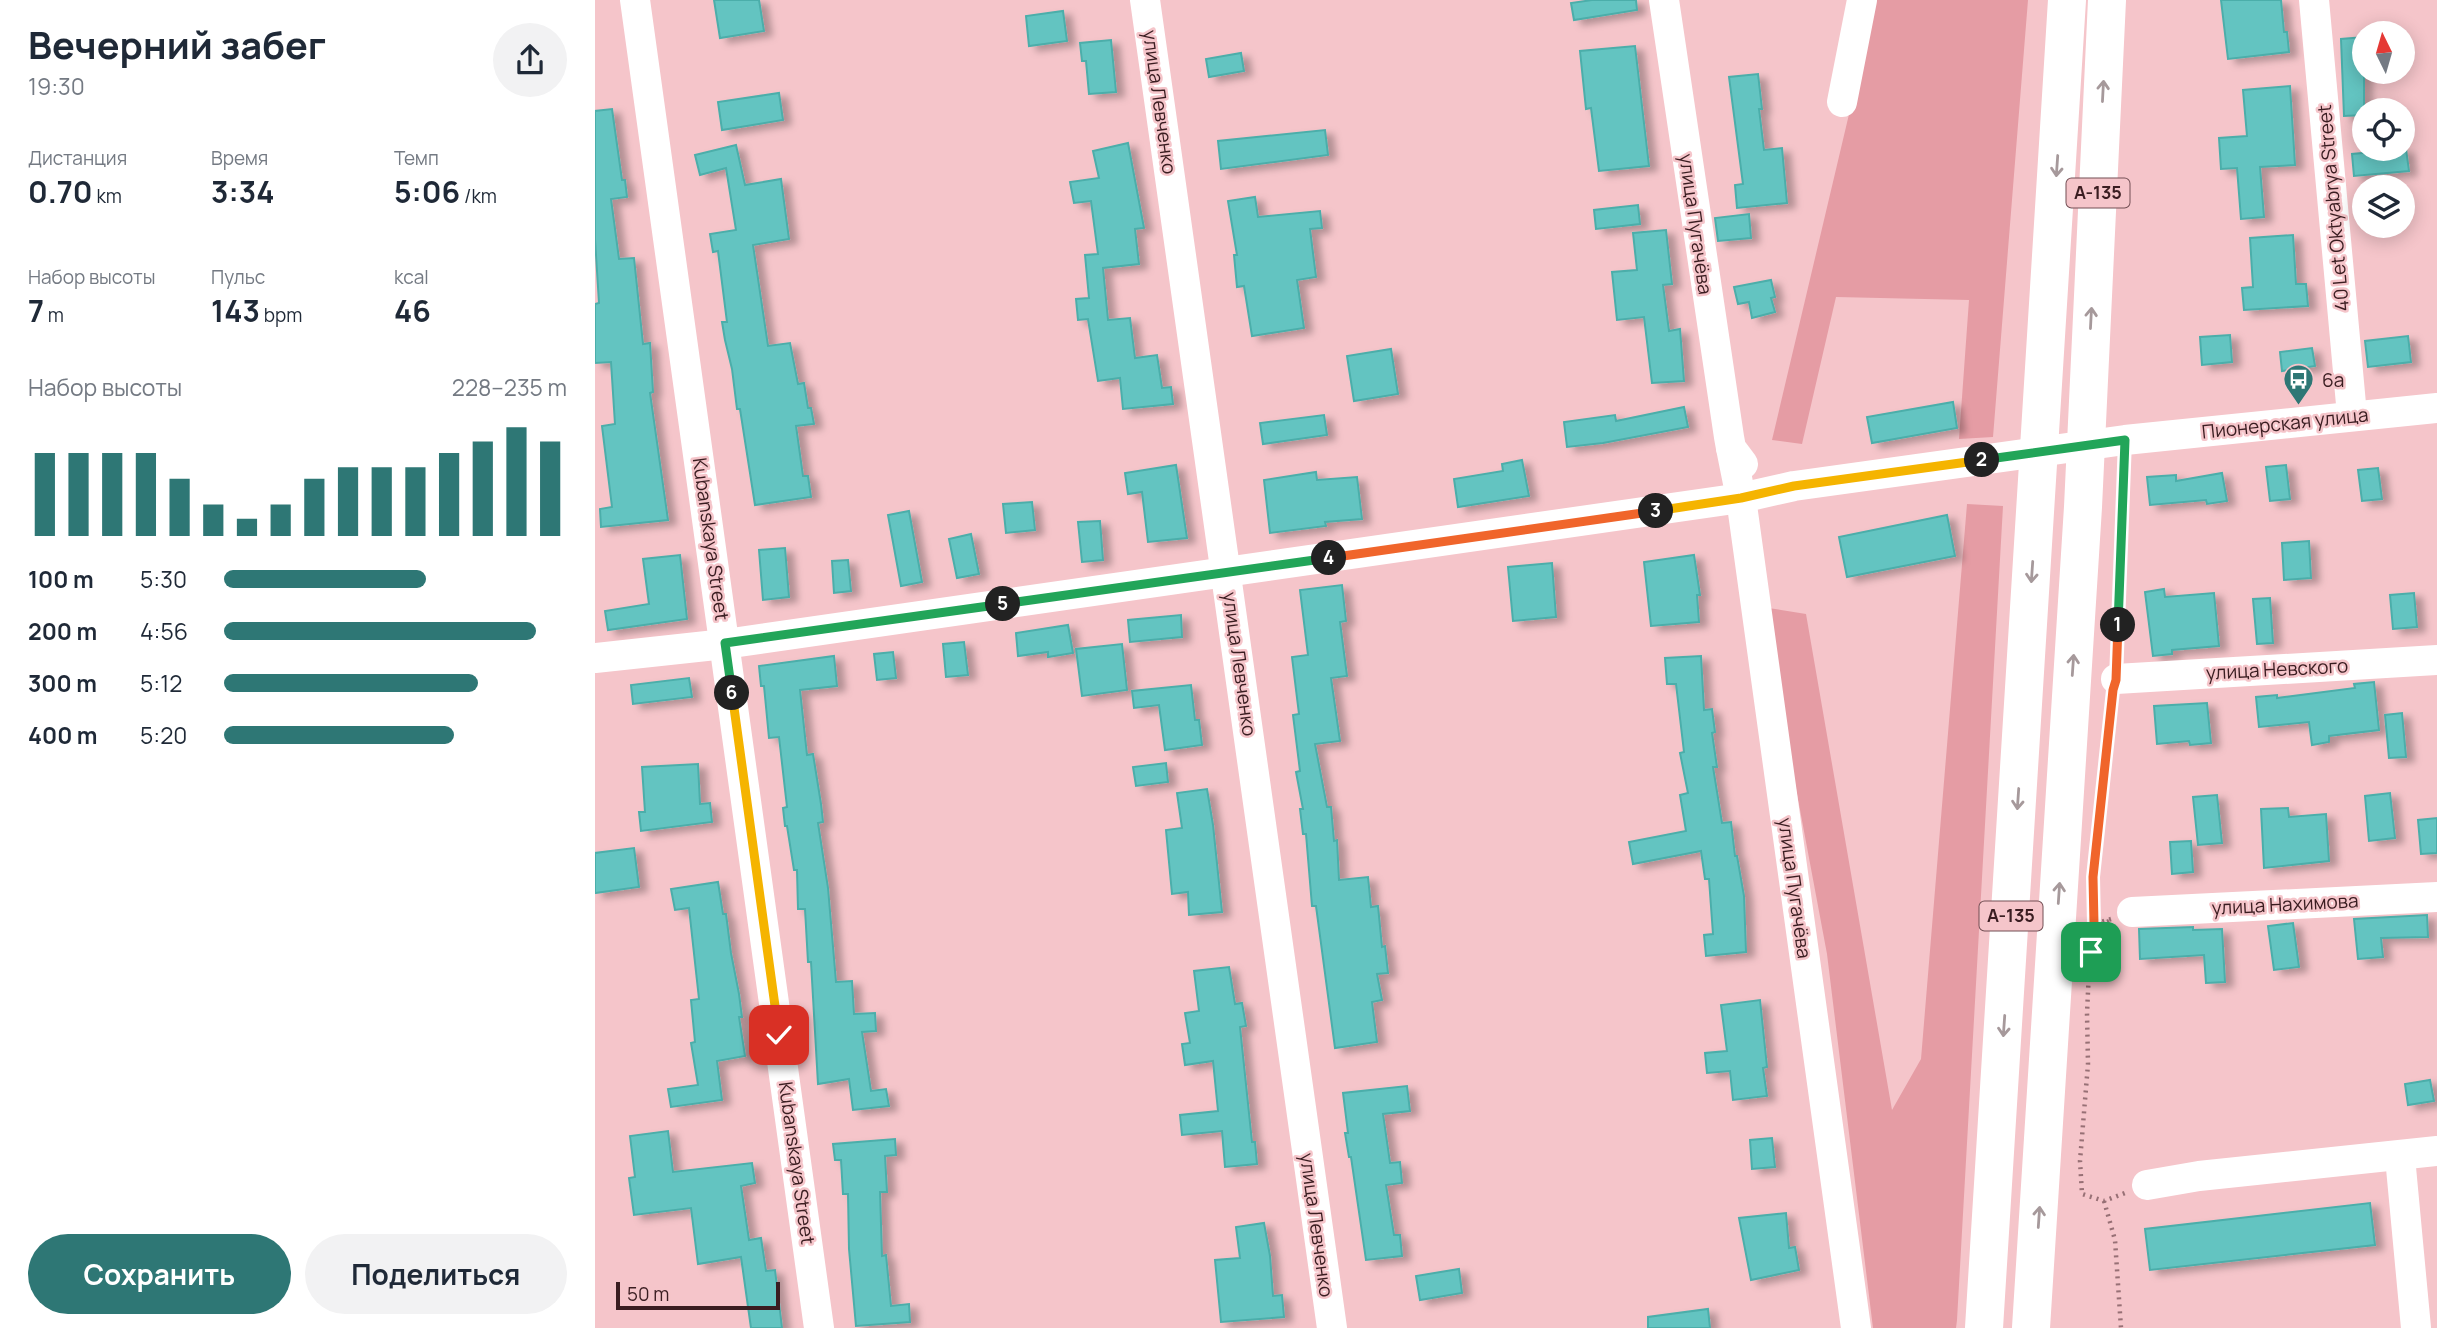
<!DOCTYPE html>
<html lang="ru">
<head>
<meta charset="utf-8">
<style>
  :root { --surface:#fff; --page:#f2f2f3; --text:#1f2937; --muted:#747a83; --accent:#2e7775 }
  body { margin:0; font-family:Manrope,sans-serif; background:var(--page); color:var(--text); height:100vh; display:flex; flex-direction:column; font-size:26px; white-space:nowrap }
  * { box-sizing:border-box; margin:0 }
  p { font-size:23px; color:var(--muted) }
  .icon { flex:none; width:38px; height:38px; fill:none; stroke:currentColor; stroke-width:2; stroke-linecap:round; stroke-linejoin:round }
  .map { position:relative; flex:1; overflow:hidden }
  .panel { display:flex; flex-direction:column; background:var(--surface); width:595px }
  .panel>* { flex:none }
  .needle { width:46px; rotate:355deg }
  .buttons { position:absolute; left:1757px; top:21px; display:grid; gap:14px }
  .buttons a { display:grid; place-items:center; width:63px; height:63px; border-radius:50%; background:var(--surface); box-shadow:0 4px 18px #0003; font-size:35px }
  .scale { position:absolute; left:21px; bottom:18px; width:164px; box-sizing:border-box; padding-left:7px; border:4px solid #3a1d21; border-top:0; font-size:19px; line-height:24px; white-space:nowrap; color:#3a1d21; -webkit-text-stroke:5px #f5c5ca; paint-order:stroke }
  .pin { position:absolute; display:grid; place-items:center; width:60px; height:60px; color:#fff; margin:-30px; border-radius:14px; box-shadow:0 4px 10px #0006 }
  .km { position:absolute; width:35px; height:35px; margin:-18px; border-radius:50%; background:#222; color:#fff; font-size:19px; line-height:35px; text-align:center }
  .round { display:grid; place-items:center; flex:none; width:74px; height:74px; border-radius:37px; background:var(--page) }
  .headline { display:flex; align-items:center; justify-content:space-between; height:119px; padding:0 28px }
  h1 { font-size:38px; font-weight:700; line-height:52px }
  .stats { display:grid; grid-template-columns:repeat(3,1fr); gap:10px; height:119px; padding:7px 28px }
  .stats div { display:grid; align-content:center }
  .stats b { font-size:30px; font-weight:700 }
  .stats small { font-size:19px; font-weight:400 }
  .stats p { font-size:19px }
  .chart { height:196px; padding:14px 28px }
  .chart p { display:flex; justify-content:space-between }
  .chart svg { width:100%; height:126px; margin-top:7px; stroke:var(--accent); stroke-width:6 }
  .action { display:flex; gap:14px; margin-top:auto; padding:14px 28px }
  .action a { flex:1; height:80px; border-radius:42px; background:var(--accent); color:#fff; font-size:28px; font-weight:700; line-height:80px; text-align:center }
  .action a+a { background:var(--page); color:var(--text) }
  ul { padding:0 28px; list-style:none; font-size:23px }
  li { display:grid; grid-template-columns:112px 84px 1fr; align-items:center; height:52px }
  li i { height:18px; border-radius:9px; background:var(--accent) }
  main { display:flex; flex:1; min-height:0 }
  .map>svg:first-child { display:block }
  .green { fill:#e59ca4 }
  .building { fill:#64c4c1; stroke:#4caeaa; stroke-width:2; filter:url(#shadow) }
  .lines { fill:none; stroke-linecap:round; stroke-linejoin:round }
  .path { stroke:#977075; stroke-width:4.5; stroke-dasharray:2 5; stroke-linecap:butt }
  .minor { stroke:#fff; stroke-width:30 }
  .highway { stroke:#fff; stroke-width:38 }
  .oneway { stroke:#a6999b }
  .split-1-casing { stroke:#fff; stroke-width:14 }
  .split-2-casing { stroke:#fff; stroke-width:14 }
  .split-3-casing { stroke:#fff; stroke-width:14 }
  .split-4-casing { stroke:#fff; stroke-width:14 }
  .split-5-casing { stroke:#fff; stroke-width:14 }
  .split-6-casing { stroke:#fff; stroke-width:14 }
  .split-7-casing { stroke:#fff; stroke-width:14 }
  .split-1 { stroke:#f0652b; stroke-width:9 }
  .split-2 { stroke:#22a559; stroke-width:9 }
  .split-3 { stroke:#f5b400; stroke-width:9 }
  .split-4 { stroke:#f0652b; stroke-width:9 }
  .split-5 { stroke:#22a559; stroke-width:9 }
  .split-6 { stroke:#22a559; stroke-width:9 }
  .split-7 { stroke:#f5b400; stroke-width:9 }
  .labels { text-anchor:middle; stroke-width:5; stroke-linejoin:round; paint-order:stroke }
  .shield { fill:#f5c5ca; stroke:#724f54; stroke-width:2 }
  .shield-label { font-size:18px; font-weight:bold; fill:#3a1d21 }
  .street-label { font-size:19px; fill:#3a1d21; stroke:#f5c5ca }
  .poi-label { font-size:19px; fill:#3a1d21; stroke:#f5c5ca; text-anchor:start }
</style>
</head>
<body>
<main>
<section class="panel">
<div class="headline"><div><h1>Вечерний забег</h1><p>19:30</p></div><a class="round"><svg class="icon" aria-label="share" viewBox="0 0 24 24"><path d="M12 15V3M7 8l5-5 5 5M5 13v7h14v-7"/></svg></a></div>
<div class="stats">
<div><p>Дистанция</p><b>0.70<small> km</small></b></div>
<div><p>Время</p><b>3:34</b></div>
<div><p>Темп</p><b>5:06<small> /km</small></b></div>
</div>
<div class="stats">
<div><p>Набор высоты</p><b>7<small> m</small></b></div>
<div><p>Пульс</p><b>143<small> bpm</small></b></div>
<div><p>kcal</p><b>46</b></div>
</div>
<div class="chart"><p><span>Набор высоты</span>228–235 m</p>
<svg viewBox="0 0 160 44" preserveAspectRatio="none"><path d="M5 44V15M15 44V15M25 44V15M35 44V15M45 44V24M55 44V33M65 44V38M75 44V33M85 44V24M95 44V20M105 44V20M115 44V20M125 44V15M135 44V11M145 44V6M155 44V11"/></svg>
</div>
<ul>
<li><b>100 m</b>5:30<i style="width:59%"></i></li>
<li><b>200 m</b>4:56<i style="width:91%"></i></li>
<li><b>300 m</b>5:12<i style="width:74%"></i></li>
<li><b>400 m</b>5:20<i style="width:67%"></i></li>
</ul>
<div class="action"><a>Сохранить</a><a>Поделиться</a></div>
</section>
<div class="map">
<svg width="1842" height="1328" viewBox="0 0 1842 1328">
  <defs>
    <filter id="shadow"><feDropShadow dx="8" dy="4.5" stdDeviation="3.5" flood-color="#0004"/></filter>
  </defs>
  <rect width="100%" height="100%" fill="#f5c5ca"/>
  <g class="green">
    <polygon points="1281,0 1433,0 1398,437 1364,439 1374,300 1241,297 1207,444 1177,440"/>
    <polygon points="1372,504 1408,506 1362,1320 1361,1328 1278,1328 1232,954 1167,607 1211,614 1297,1110 1326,1059"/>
  </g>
  <g class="building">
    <polygon points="119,0 164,0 169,31 125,38"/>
    <polygon points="997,0 1041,0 1042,10 979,20 976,3"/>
    <polygon points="1626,0 1686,0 1689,32 1692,32 1694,52 1633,59"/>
    <polygon points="468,11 472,41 434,46 431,16"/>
    <polygon points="1769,37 1769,115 1749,116 1746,39"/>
    <polygon points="516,40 521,92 494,94 491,61 487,61 485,43"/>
    <polygon points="1040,46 1054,166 1004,171 996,108 991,109 985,51"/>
    <polygon points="646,53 649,71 614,77 611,59"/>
    <polygon points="1163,74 1167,109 1164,109 1169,150 1187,148 1192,203 1142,208 1140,185 1148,184 1134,77"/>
    <polygon points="1695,86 1700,165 1665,167 1669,217 1646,219 1642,168 1626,169 1624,138 1652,136 1648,90"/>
    <polygon points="184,93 188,120 127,130 123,102"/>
    <polygon points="17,109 27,180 30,180 32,197 16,199 24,259 39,258 48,344 55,343 58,392 55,393 73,520 6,527 5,509 17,507 7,426 20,424 16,362 0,363 0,304 4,303 0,239 0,111"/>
    <polygon points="730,130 733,155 626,169 623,141"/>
    <polygon points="533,143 549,228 540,229 544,264 508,268 513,320 535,318 540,358 562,355 567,388 576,387 578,404 528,409 525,378 503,381 493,319 483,320 481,299 494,298 490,255 503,254 496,201 479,203 475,182 504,178 498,151"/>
    <polygon points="141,145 150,185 186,179 194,239 158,245 173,346 195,343 203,384 209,383 213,408 216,408 219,424 201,426 208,476 213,476 216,497 160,505 145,409 142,409 137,369 130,340 127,322 132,322 123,251 118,252 115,234 141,230 131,168 105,175 100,155"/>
    <polygon points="1811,149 1814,171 1759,176 1757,154"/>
    <polygon points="660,197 663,217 725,211 727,228 715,229 721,277 702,280 709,328 657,336 649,286 642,287 639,255 642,255 633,201"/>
    <polygon points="1043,205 1045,224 1001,229 999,210"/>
    <polygon points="1154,214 1156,238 1123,241 1120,218"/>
    <polygon points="1071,230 1077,284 1068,285 1074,331 1085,329 1089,381 1057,383 1049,317 1022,320 1017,272 1042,270 1038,233"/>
    <polygon points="1698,235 1701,284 1711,284 1713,306 1649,310 1647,288 1658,287 1655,238"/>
    <polygon points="1176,280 1180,297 1176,298 1180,312 1157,318 1154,302 1143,304 1139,287"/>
    <polygon points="1635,335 1637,362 1607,365 1605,337"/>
    <polygon points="1813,336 1816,362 1773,367 1770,341"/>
    <polygon points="1717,348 1720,366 1687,371 1685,352"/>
    <polygon points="796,349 803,394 759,401 752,356"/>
    <polygon points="1358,402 1362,428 1277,443 1272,417"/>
    <polygon points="1089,407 1093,427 1008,443 972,447 969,422 1020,415 1021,421"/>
    <polygon points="729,415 732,435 668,444 665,423"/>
    <polygon points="927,460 934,496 863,507 859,479 908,471 907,464"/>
    <polygon points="581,465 592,538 553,542 547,492 533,494 530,473"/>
    <polygon points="1691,465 1695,499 1675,501 1671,467"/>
    <polygon points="1783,468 1787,499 1767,501 1763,470"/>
    <polygon points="721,472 722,480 762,477 767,519 730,522 731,526 675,533 669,480"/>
    <polygon points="1627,473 1632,501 1612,504 1611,500 1555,505 1552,477 1581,475 1581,481"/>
    <polygon points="437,502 440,530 411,533 408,504"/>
    <polygon points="314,511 327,582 306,586 293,515"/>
    <polygon points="1352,515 1360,556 1252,577 1244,537"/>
    <polygon points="505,521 508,560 487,562 483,522"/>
    <polygon points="376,534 384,574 362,578 354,539"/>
    <polygon points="1714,541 1716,578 1689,580 1687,543"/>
    <polygon points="190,548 194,597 168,600 164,550"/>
    <polygon points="85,555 92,619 13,630 10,611 54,604 48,559"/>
    <polygon points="1099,555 1105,595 1102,595 1104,622 1056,626 1049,562"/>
    <polygon points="253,560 256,591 239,593 237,561"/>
    <polygon points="957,563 961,617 918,621 913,567"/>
    <polygon points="747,585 751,621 745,622 752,676 736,678 745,741 720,744 732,807 736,807 739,841 742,840 744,880 773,877 776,907 783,906 787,947 790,946 793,973 782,974 787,1000 777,1002 782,1042 740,1048 721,906 717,906 711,834 708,834 705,809 708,809 701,772 705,771 698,715 704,714 697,657 713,655 705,590"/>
    <polygon points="1569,589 1570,597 1619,593 1624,646 1577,650 1577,654 1558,656 1550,592"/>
    <polygon points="1819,593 1822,627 1798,629 1795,595"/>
    <polygon points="1675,598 1678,643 1662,644 1658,599"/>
    <polygon points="586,615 587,637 535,642 533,620"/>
    <polygon points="473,625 478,653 453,657 453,652 423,656 421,633"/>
    <polygon points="369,642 373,675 351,677 348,644"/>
    <polygon points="527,644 532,690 487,696 481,649"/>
    <polygon points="298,652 301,678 282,680 279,654"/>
    <polygon points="239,656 242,686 205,690 212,755 218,754 226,804 228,822 223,823 233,888 241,982 257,981 259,1014 280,1013 281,1031 267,1032 276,1091 291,1089 294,1106 258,1110 254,1079 223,1084 216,962 213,962 210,909 203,909 202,870 199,870 192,826 190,826 188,808 192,807 184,737 174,738 169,686 166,686 164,666"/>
    <polygon points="1106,656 1109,710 1117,709 1120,732 1117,733 1122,767 1118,767 1127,823 1136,822 1140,856 1142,856 1149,896 1151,952 1111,956 1109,935 1118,934 1114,879 1110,879 1106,851 1038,864 1034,842 1091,831 1085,795 1093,793 1085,753 1089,752 1081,684 1072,684 1070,658"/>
    <polygon points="94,678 97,697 38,704 36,685"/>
    <polygon points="1779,682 1784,730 1734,736 1734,742 1717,745 1714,722 1664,727 1661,697 1682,695 1682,698 1760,688 1759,684"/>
    <polygon points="596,685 600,720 604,720 607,745 570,750 564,705 539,708 537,691"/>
    <polygon points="1612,703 1616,743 1595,745 1594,741 1562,744 1559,706"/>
    <polygon points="1807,713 1811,757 1794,758 1790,715"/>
    <polygon points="571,763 573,782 541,786 538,767"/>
    <polygon points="103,764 105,804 115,803 117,822 46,831 44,812 50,812 47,767"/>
    <polygon points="612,789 618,825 627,912 594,915 593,892 577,894 571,830 587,828 582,793"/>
    <polygon points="1795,793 1800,838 1774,841 1770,796"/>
    <polygon points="1622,795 1627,843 1603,845 1598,797"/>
    <polygon points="1693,808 1694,817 1731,814 1734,861 1669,868 1666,809"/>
    <polygon points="1842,818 1842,853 1826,854 1823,820"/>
    <polygon points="1596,841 1598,872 1577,874 1575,842"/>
    <polygon points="39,848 44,887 0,893 0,853"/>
    <polygon points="123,882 128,914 131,914 136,953 144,994 147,1017 144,1017 150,1056 122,1061 127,1100 76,1107 73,1089 103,1085 96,1043 100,1042 96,1000 104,999 94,908 80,910 76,889"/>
    <polygon points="1832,915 1833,937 1786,938 1788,957 1763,959 1759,919"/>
    <polygon points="1698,923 1704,967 1679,970 1673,926"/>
    <polygon points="1598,927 1598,930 1627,929 1630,982 1611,983 1609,955 1545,959 1544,929"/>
    <polygon points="634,967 640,1004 647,1003 651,1026 645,1027 657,1142 660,1142 662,1164 630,1167 627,1131 587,1135 585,1115 623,1111 618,1061 590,1065 587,1044 595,1043 590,1013 604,1011 599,971"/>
    <polygon points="1165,1000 1172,1067 1168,1068 1172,1096 1138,1100 1135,1071 1112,1073 1110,1053 1132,1051 1126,1005"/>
    <polygon points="1835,1080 1839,1101 1813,1105 1810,1084"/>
    <polygon points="812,1086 815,1111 788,1114 795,1163 805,1162 807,1183 791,1185 799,1235 805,1235 807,1256 771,1260 756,1157 754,1157 750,1133 753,1133 748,1093"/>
    <polygon points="73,1131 78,1172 157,1163 160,1183 146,1186 154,1240 166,1238 171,1271 180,1270 187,1328 156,1328 146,1257 103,1264 96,1208 39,1215 34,1178 40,1177 35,1136"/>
    <polygon points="1177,1138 1180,1167 1157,1169 1155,1140"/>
    <polygon points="300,1139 301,1155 290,1156 292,1192 285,1192 287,1256 291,1255 296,1306 314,1304 315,1322 261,1326 254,1249 253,1194 248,1194 246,1160 240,1160 238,1144"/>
    <polygon points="1775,1203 1780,1245 1555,1270 1550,1229"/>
    <polygon points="1191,1213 1194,1248 1200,1247 1204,1270 1156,1280 1144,1218"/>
    <polygon points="669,1223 675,1256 678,1296 687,1295 689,1317 626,1322 620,1260 645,1258 641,1227"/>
    <polygon points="864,1269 867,1293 825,1300 821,1276"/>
    <polygon points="1113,1309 1115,1328 1053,1328 1053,1317"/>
  </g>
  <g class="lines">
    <g class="path">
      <polyline points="1522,655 1531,465"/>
      <polyline points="1516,919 1499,924 1498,877 1517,702"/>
      <polyline points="1514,921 1496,928 1492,1013 1493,1064 1485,1161 1487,1194 1509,1201 1530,1193"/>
      <polyline points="1509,1201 1520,1240 1526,1328"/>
    </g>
    <g class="minor">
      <polyline points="40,0 224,1328"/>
      <polyline points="550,0 737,1328"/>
      <polyline points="1069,0 1134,437 1136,448 1148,464"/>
      <polyline points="1719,0 1757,415"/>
      <polyline points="1247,102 1267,0"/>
      <polyline points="1136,448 1146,498 1261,1328"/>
      <polyline points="0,658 130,644 1146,498 1199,486 1530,440 1842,408"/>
      <polyline points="1521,679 1842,660"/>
      <polyline points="1537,912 1842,897"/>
      <polyline points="1805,1157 1821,1328"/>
      <polyline points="1552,1185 1604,1176 1842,1151"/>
    </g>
    <g class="highway">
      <polyline points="1389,1328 1472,0"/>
      <polyline points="1436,1328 1488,507 1512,0"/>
    </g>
  </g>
  <defs><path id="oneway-shaft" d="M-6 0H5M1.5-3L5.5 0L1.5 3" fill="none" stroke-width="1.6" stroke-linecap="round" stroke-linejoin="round" transform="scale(1.75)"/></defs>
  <g class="oneway">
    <use href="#oneway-shaft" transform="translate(1508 91) rotate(-87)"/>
    <use href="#oneway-shaft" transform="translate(1462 166) rotate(94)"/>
    <use href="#oneway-shaft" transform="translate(1496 318) rotate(-87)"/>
    <use href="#oneway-shaft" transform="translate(1437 572) rotate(94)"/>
    <use href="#oneway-shaft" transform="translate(1478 665) rotate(-86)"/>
    <use href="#oneway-shaft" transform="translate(1423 799) rotate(94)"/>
    <use href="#oneway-shaft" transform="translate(1464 893) rotate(-86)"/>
    <use href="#oneway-shaft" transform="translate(1409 1026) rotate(94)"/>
    <use href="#oneway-shaft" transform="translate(1444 1217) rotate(-86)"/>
  </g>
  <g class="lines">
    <defs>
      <polyline id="split-1" points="1496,952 1496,928 1499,924 1498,877 1518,690 1521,680 1523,625"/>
      <polyline id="split-2" points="1387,460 1530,440 1523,625"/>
      <polyline id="split-3" points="1061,511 1146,498 1199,486 1387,460"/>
      <polyline id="split-4" points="734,558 1061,511"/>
      <polyline id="split-5" points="408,604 734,558"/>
      <polyline id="split-6" points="137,693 130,643 408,604"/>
      <polyline id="split-7" points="137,693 184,1035"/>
    </defs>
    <use href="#split-1" class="split-1-casing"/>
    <use href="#split-2" class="split-2-casing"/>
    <use href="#split-3" class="split-3-casing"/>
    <use href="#split-4" class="split-4-casing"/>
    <use href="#split-5" class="split-5-casing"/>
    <use href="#split-6" class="split-6-casing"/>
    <use href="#split-7" class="split-7-casing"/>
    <use href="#split-1" class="split-1"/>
    <use href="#split-2" class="split-2"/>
    <use href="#split-3" class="split-3"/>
    <use href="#split-4" class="split-4"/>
    <use href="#split-5" class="split-5"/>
    <use href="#split-6" class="split-6"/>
    <use href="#split-7" class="split-7"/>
  </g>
  <defs>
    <symbol id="bus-pin" viewBox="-11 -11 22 30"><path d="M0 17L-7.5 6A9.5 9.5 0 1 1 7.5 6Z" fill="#2e7775" stroke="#f5c5ca"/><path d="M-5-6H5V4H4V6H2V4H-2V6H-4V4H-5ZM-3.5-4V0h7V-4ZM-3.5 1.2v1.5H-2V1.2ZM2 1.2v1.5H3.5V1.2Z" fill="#fff"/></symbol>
  </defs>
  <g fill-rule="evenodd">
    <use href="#bus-pin" x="1686" y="362" width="35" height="47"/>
  </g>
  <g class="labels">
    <g class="shield">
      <rect x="1471.5" y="178.5" width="63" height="29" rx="5"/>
      <rect x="1384.5" y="901.5" width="63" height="29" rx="5"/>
    </g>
    <g class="shield-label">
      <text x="1503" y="199">А-135</text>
      <text x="1416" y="922">А-135</text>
    </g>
    <g class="street-label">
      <text transform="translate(565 102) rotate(82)" y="7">улица Левченко</text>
      <text transform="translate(1738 208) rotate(-95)" y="7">40 Let Oktyabrya Street</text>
      <text transform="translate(1101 224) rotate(82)" y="7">улица Пугачёва</text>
      <text transform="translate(1690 423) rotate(-6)" y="7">Пионерская улица</text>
      <text transform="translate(116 539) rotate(82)" y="7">Kubanskaya Street</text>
      <text transform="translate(645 664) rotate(82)" y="7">улица Левченко</text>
      <text transform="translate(1682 669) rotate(-3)" y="7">улица Невского</text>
      <text transform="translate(1200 888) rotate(82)" y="7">улица Пугачёва</text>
      <text transform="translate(1690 904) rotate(-3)" y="7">улица Нахимова</text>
      <text transform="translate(202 1163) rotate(82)" y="7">Kubanskaya Street</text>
      <text transform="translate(722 1225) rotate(82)" y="7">улица Левченко</text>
    </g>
    <g class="poi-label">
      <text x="1727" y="387">6а</text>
    </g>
  </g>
</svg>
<div class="buttons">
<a><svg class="needle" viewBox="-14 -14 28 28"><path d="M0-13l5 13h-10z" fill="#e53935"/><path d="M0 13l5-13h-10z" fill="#747a83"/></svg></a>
<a><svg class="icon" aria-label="locate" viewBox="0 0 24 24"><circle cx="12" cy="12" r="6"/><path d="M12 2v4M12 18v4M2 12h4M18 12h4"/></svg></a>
<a><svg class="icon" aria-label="layers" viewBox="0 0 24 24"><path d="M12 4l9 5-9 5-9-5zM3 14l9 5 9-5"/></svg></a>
</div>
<div class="scale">50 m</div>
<div class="pin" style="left:1496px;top:952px;background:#1e9e55"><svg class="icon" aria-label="arrive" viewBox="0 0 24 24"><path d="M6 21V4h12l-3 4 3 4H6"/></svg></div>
<div class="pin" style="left:184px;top:1035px;background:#d93025"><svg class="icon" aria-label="check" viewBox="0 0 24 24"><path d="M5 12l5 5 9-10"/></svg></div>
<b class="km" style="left:1523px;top:625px">1</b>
<b class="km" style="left:1387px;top:460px">2</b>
<b class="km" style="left:1061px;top:511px">3</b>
<b class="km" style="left:734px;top:558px">4</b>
<b class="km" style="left:408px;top:604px">5</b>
<b class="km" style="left:137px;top:693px">6</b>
</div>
</main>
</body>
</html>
